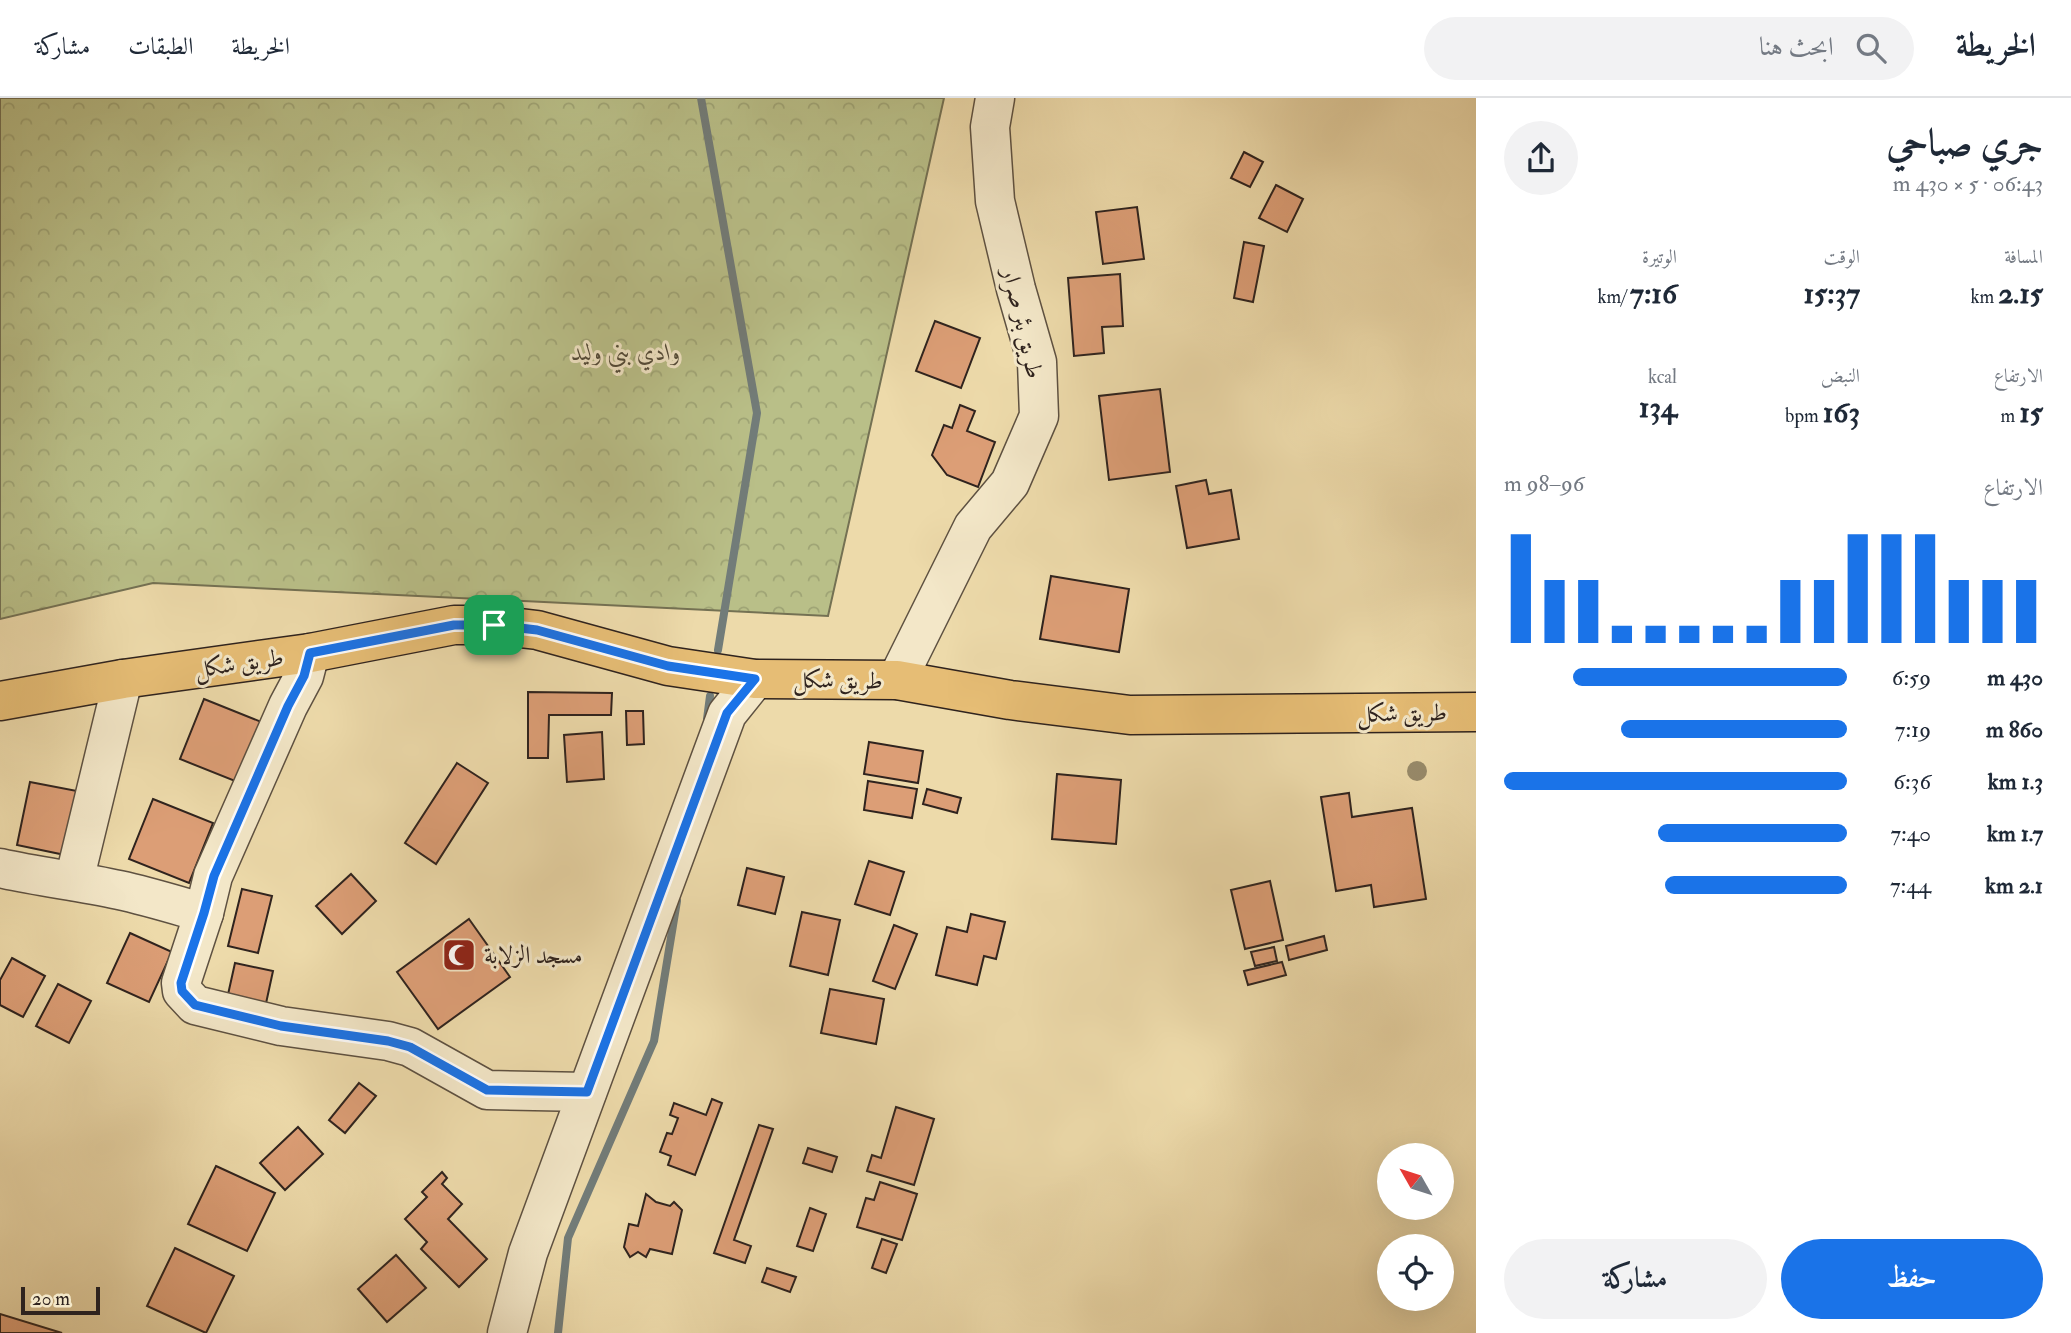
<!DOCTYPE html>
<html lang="ar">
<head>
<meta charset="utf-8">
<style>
  :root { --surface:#fff; --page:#f2f2f3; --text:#1f2937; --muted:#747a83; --line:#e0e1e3; --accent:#1a73e8 }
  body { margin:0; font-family:"IM FELL Double Pica",Amiri,serif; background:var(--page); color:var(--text); direction:rtl; height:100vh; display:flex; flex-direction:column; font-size:26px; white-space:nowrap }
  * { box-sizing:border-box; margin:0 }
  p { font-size:23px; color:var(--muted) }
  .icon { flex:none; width:38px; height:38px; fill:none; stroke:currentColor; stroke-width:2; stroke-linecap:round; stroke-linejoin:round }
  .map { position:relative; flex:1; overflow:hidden; direction:ltr }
  .sheet { display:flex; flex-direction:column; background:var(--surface); width:595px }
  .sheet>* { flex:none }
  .needle { width:46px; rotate:309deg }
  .controls { position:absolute; left:1377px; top:1045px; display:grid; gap:14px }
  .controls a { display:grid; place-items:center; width:77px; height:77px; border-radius:50%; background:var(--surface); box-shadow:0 7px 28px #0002; font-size:35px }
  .scale { position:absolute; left:21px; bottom:18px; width:79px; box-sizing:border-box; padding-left:7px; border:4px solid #2f231e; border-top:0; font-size:19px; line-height:24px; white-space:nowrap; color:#2f231e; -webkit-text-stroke:5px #f3e7c8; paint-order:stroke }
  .pin { position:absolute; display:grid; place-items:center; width:60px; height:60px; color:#fff; margin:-30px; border-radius:14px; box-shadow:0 4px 10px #0006 }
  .round { display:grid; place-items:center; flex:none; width:74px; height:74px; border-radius:37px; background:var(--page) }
  .overview { display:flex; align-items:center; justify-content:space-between; height:119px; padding:0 28px }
  h1 { font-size:38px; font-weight:800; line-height:52px }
  .metrics { display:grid; grid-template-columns:repeat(3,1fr); gap:10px; height:119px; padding:7px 28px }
  .metrics div { display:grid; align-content:center }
  .metrics b { font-size:30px; font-weight:800 }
  .metrics small { font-size:19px; font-weight:400 }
  .metrics p { font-size:19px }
  .chart { height:196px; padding:14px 28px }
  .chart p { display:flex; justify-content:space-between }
  .chart svg { width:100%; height:126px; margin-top:7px; stroke:var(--accent); stroke-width:6 }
  .action { display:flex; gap:14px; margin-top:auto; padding:14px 28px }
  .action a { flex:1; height:80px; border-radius:42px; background:var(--accent); color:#fff; font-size:28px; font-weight:800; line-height:80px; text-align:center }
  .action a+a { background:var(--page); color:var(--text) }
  ul { padding:0 28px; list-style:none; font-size:23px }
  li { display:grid; grid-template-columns:112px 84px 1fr; align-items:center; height:52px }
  li i { height:18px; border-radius:9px; background:var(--accent) }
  header { display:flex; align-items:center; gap:42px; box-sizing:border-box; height:98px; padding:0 35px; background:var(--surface); border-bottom:2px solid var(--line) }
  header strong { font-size:33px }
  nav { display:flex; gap:38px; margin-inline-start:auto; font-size:24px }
  .search { width:490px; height:63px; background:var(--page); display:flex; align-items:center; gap:18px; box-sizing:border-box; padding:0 24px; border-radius:38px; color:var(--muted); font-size:26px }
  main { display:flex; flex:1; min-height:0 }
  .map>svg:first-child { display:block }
  .forest { fill:url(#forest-crowns); stroke:#747153; stroke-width:2 }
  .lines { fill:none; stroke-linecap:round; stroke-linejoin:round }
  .stream { stroke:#727c79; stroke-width:8 }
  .building { fill:#dc9e76; stroke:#2f231e; stroke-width:2 }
  .minor-casing { stroke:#5e5141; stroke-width:41 }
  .major-casing { stroke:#2f231e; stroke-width:41 }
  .minor { stroke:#f3e7c8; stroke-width:38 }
  .major { stroke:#e6bd75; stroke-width:38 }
  .tree { fill:#988b6b }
  .route-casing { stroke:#fff; stroke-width:14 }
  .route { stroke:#1a73e8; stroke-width:9 }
  .labels { text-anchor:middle; stroke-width:6; stroke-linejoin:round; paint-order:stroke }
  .street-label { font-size:24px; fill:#2f231e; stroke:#f3e7c8 }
  .park-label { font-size:24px; font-style:italic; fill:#524a38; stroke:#f3e7c8 }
  .poi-label { font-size:24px; fill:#2f231e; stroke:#f3e7c8; text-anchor:start }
</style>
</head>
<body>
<header>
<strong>الخريطة</strong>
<div class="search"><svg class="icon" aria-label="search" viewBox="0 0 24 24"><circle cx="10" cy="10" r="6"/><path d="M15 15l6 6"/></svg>ابحث هنا</div>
<nav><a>الخريطة</a><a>الطبقات</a><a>مشاركة</a></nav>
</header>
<main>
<section class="sheet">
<div class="overview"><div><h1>جري صباحي</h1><p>06:43 · 5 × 430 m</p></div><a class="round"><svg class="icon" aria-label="share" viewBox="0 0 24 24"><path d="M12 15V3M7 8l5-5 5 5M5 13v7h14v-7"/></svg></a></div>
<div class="metrics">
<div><p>المسافة</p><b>2.15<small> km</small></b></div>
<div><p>الوقت</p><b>15:37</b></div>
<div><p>الوتيرة</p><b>7:16<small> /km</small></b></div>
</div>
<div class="metrics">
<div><p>الارتفاع</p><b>15<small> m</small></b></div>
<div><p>النبض</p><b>163<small> bpm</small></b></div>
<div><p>kcal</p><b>134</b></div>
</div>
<div class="chart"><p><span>الارتفاع</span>96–98 m</p>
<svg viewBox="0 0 160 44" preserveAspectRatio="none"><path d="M5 44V6M15 44V22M25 44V22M35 44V38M45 44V38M55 44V38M65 44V38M75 44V38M85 44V22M95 44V22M105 44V6M115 44V6M125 44V6M135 44V22M145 44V22M155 44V22"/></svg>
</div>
<ul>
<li><b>430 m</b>6:59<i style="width:80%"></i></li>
<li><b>860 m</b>7:19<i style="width:66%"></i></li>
<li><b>1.3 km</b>6:36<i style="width:100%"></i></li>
<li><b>1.7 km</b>7:40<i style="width:55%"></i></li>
<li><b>2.1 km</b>7:44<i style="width:53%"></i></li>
</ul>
<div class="action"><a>حفظ</a><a>مشاركة</a></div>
</section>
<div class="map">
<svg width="1476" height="1235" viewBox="0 0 1476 1235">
  <defs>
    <pattern id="forest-crowns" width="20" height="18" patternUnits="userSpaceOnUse" patternTransform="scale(1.75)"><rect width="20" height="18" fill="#b9bf88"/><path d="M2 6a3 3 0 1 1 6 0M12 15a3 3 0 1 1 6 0" fill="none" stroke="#9fa475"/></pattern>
  </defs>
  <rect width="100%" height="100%" fill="#eddaaa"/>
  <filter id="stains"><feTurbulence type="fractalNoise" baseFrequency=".00286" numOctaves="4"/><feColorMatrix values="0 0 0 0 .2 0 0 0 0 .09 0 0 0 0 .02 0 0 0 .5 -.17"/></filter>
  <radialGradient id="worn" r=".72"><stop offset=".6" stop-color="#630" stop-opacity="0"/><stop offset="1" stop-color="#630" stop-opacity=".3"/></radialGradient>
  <polygon class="forest" points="0,0 944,0 828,518 153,485 0,521"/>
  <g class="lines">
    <g class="stream">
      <polyline points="701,0 757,315 718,552"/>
      <polyline points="707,621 710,598"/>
      <polyline points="558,1235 568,1140 654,943 677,803"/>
    </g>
  </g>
  <g class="building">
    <polygon points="1244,54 1263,64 1250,89 1231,80"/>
    <polygon points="1276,87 1303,101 1287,134 1259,120"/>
    <polygon points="1137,109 1144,161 1103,166 1096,114"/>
    <polygon points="1244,144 1264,148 1253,204 1234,200"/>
    <polygon points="1120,176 1123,228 1102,229 1104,255 1074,258 1068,180"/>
    <polygon points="935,223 980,240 961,290 916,273"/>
    <polygon points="1160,291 1170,374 1109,382 1099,298"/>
    <polygon points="960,307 975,313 967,333 995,344 978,389 947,377 932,357 944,327 952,330"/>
    <polygon points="1206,382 1209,396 1231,392 1239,441 1187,450 1176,388"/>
    <polygon points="1051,478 1129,491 1119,554 1040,541"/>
    <polygon points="528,594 612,595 611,617 549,617 548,660 528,660"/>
    <polygon points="204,601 264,625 240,685 180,661"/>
    <polygon points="626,613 643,613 644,646 627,647"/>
    <polygon points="602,634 604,681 567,684 564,637"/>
    <polygon points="869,644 923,653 918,685 864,676"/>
    <polygon points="457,665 488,685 436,766 405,745"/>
    <polygon points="1057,676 1121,682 1116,746 1052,741"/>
    <polygon points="868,683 917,691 912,720 864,712"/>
    <polygon points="30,684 77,693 65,757 17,747"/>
    <polygon points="927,691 961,700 957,715 923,706"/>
    <polygon points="1349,695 1352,719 1412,710 1426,801 1374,809 1371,787 1336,793 1321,699"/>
    <polygon points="153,701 213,725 189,785 129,761"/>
    <polygon points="869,763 904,774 890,817 855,806"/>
    <polygon points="747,770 784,779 775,816 738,807"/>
    <polygon points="351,776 376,803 342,836 316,808"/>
    <polygon points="1270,783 1283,842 1245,851 1231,792"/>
    <polygon points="242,791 272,798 258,855 228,848"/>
    <polygon points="802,814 840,822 828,877 790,868"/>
    <polygon points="971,816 1005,824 996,861 984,858 977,887 936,877 947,829 967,834"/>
    <polygon points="469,821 510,879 438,931 397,874"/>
    <polygon points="894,827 917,836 895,891 873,883"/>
    <polygon points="130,835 172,854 149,904 107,885"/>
    <polygon points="1324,838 1327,852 1289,862 1286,848"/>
    <polygon points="1274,849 1277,863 1255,868 1251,854"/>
    <polygon points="12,860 45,878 23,919 0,907 0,882"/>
    <polygon points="1282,864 1286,877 1248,887 1244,873"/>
    <polygon points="235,865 273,873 265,910 227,901"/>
    <polygon points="58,886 91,903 69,945 36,928"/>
    <polygon points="830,891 884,901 876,946 821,935"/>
    <polygon points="359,985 376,998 345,1035 329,1022"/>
    <polygon points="712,1001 722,1005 695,1077 668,1067 671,1058 660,1054 667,1035 672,1036 678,1020 670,1017 674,1005 706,1017"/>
    <polygon points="896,1009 934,1021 914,1087 867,1073 872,1057 881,1060"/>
    <polygon points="759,1027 773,1031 734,1142 751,1148 745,1165 714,1155"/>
    <polygon points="298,1029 323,1056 285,1092 260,1065"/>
    <polygon points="808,1050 837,1059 832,1074 803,1065"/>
    <polygon points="216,1068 275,1095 247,1153 188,1126"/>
    <polygon points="442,1074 447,1080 442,1086 462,1106 448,1121 487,1161 459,1189 421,1151 427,1144 405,1121 427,1099 422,1094"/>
    <polygon points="880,1084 917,1096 902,1142 857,1129 866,1100 874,1102"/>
    <polygon points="646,1096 656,1104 670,1108 674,1104 682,1112 672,1156 650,1151 646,1159 638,1154 630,1159 624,1149 629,1126 638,1128"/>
    <polygon points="810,1110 826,1116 813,1153 797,1148"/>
    <polygon points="882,1141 897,1146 886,1175 872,1170"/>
    <polygon points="175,1150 234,1178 206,1235 147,1208"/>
    <polygon points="396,1157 426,1190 387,1224 358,1191"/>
    <polygon points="767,1170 796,1179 790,1194 762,1184"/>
    <polygon points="0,1216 62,1235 0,1235"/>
  </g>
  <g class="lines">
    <defs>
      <g id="minor">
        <polyline points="310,555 304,578 288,608 213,778 204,815 181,885 182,893 195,907 281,928 388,943 410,949 487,992 587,994"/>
        <polyline points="897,582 973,429 1010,385 1039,318 1037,264 1016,191 995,103 990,29 995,0"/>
        <path d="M0,770C39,779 79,783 119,792C147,798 176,807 204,815"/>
        <polyline points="74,783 123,581"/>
        <polyline points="507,1235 528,1155 727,616 755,581"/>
      </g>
      <polyline id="major" points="0,603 123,581 310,555 454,527 494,527 537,532 668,568 755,581 897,582 1010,602 1130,617 1476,614"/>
    </defs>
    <use href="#minor" class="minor-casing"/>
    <use href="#major" class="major-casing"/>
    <use href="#minor" class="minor"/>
    <use href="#major" class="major"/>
  </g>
  <circle class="tree" cx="1417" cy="673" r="10"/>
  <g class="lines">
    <defs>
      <polygon id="route" points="454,527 494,527 537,532 668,568 755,581 727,615 587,994 487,992 410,949 388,943 281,928 195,907 182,893 181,885 204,815 214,778 288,608 304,578 310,555"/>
    </defs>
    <use href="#route" class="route-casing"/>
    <use href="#route" class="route"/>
  </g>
  <defs>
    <symbol id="mosque-square" viewBox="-11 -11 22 22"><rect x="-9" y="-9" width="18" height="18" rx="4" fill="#8f2418" stroke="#f3e7c8"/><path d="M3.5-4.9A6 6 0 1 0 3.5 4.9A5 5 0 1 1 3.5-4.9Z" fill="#fff"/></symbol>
  </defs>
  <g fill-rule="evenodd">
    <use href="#mosque-square" x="440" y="838" width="38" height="38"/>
  </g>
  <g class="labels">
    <g class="street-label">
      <text transform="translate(1023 225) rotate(77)" y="8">طريق بئر صرار</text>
      <text transform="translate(239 565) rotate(-8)" y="8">طريق شكل</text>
      <text transform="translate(838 582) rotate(1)" y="8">طريق شكل</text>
      <text transform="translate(1402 615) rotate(-1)" y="8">طريق شكل</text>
    </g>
    <g class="park-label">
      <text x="626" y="262">وادي بني وليد</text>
    </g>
    <g class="poi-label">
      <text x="484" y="865">مسجد الزلابة</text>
    </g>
  </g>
  <rect width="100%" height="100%" filter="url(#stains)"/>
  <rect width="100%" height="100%" fill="url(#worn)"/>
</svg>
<div class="controls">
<a><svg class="needle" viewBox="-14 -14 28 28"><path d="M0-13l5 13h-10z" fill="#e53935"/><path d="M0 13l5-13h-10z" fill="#747a83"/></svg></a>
<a><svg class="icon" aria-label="locate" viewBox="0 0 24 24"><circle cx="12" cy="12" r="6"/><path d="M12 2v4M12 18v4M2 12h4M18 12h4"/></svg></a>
</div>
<div class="scale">20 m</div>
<div class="pin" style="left:494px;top:527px;background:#1e9e55"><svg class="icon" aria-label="arrive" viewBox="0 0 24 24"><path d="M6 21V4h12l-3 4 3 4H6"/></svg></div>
</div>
</main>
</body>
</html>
